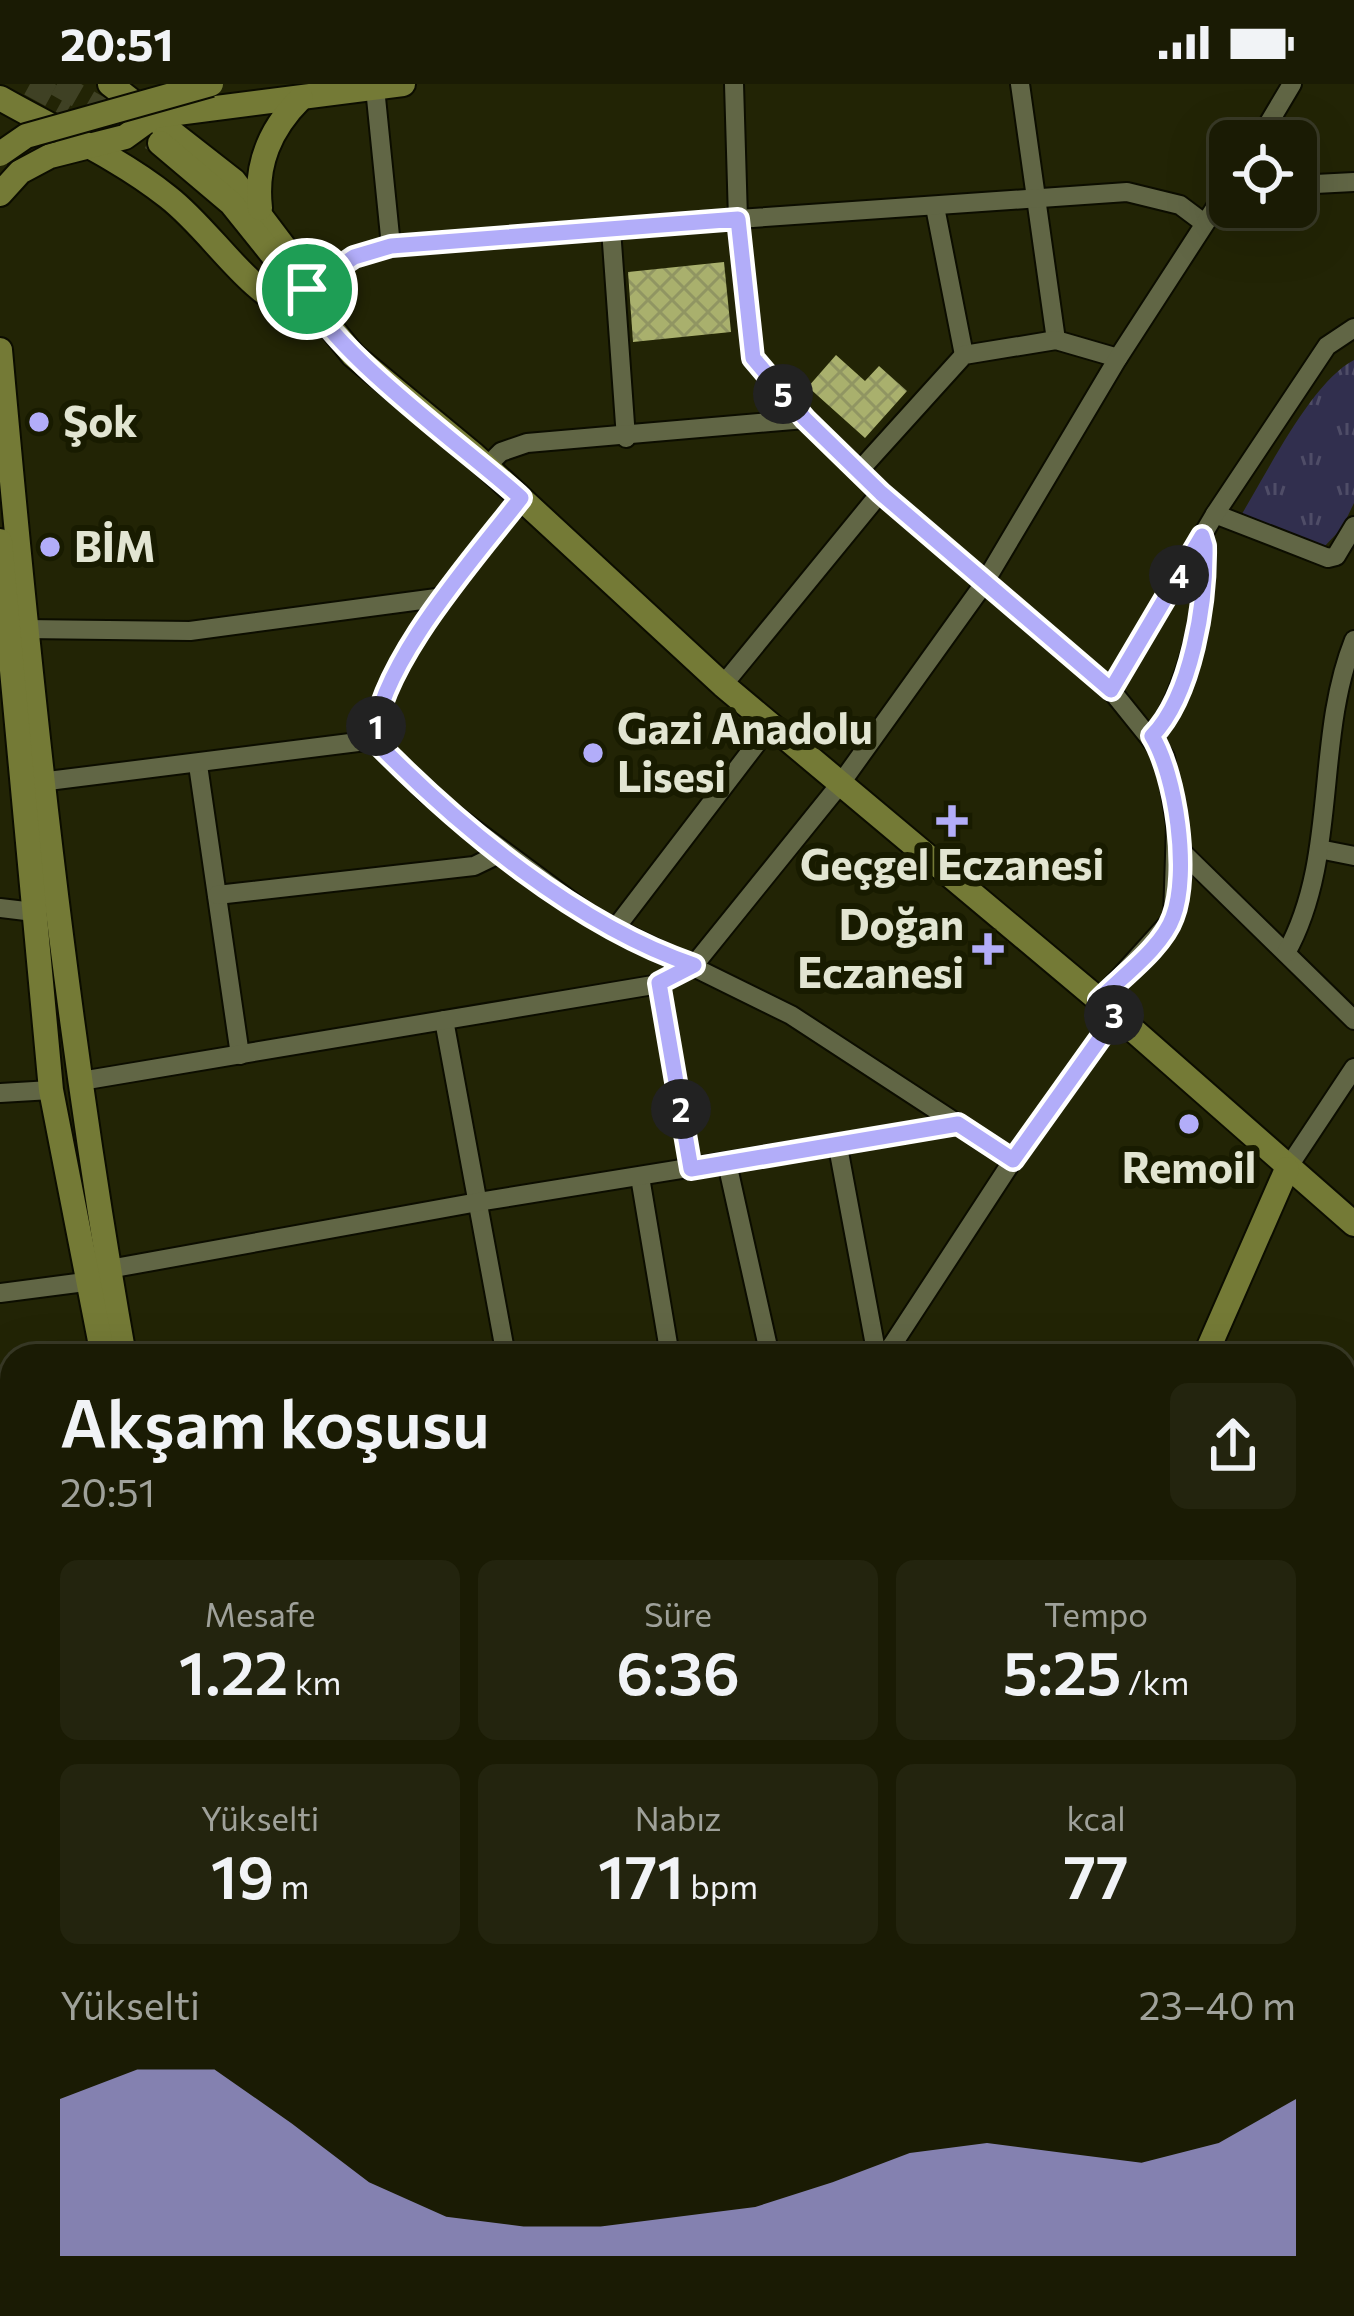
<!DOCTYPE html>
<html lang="tr">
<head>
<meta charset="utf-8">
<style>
  :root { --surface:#1a1b04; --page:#23240e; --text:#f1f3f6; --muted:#9fa19a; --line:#383926; --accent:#b2adf9 }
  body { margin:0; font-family:Commissioner,sans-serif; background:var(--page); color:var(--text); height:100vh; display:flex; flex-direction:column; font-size:45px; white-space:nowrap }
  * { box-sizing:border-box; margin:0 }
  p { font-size:39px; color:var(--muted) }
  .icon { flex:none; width:66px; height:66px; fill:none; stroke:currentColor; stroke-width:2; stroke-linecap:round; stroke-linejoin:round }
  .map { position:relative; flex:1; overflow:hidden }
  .sheet { position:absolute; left:0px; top:1260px; width:1356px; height:972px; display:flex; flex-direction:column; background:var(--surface); border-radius:36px 36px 0 0; box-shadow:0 12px 48px #0002,0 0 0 3px var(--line) }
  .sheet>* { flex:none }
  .tools { position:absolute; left:1209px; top:36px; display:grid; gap:24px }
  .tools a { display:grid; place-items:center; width:108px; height:108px; border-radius:18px; background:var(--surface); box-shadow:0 12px 48px #0002,0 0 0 3px var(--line); font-size:60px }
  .pin { position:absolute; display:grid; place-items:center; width:102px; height:102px; color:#fff; margin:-51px; border:6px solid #fff; border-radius:50%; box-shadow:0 3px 12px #0007 }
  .km { position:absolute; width:60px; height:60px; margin:-30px; border-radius:50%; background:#222; color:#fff; font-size:33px; line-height:60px; text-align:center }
  .round { display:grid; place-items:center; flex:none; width:126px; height:126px; border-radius:18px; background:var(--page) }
  .head { display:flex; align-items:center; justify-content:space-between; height:204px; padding:0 60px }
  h1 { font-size:66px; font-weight:600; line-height:90px }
  .stats { display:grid; grid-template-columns:repeat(3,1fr); gap:18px; height:204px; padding:12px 60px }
  .stats div { display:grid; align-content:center; border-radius:18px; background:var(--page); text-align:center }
  .stats b { font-size:60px; font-weight:600 }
  .stats small { font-size:33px; font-weight:400 }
  .stats p { font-size:33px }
  .chart { height:336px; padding:24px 60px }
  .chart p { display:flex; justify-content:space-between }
  .chart svg { width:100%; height:216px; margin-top:12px; fill:var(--accent); opacity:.7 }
  .status { display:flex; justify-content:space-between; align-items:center; height:84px; padding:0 60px; background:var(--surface); direction:ltr }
  .status svg { height:33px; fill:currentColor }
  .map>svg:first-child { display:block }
  .park { fill:url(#park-tufts) }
  .building { fill:url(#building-cross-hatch) }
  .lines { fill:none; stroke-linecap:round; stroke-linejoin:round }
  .secondary-tunnel { stroke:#3f4124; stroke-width:24; stroke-dasharray:24 12; stroke-linecap:butt }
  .lane-casing { stroke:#0c0d00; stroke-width:14 }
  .street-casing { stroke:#0c0d00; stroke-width:22 }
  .secondary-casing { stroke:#0c0d00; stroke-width:28 }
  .primary-casing { stroke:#0c0d00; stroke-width:32 }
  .lane { stroke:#616645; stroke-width:9 }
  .street { stroke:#616645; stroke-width:18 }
  .secondary { stroke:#747a36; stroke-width:24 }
  .primary { stroke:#878f26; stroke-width:27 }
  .rail-casing { stroke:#adaf99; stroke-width:10 }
  .rail { stroke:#181b00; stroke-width:6; stroke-dasharray:18; stroke-linecap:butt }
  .secondary-bridge-casing { stroke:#0c0d00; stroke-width:28; stroke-linecap:butt }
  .secondary-bridge { stroke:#747a36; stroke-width:24 }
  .route-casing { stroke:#fff; stroke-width:24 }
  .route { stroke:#b2adf9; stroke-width:15 }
  .poi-dot { fill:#b2adf9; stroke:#181b00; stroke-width:4.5 }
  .labels { text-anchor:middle; stroke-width:12; stroke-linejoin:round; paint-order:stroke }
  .poi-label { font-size:42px; font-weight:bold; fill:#e2e5d2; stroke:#181b00; text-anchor:start }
</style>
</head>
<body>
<div class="status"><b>20:51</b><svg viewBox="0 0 49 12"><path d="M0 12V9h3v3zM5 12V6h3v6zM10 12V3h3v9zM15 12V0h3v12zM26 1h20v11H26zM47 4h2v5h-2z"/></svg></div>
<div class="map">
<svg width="1354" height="2232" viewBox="0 0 1354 2232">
  <defs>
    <pattern id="park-tufts" width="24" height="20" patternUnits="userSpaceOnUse" patternTransform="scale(3)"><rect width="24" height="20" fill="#312f4e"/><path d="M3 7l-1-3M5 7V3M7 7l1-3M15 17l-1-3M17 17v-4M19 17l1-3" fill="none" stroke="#4f4d67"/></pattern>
    <pattern id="building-cross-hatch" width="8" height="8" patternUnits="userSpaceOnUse" patternTransform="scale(3)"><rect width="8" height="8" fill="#a9b06d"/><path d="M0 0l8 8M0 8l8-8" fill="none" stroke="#909562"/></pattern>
  </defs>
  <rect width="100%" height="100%" fill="#222405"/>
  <path class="park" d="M1354,276V419L1342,444L1322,465L1240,433C1266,391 1311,298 1354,276Z"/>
  <g class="building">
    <polygon points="724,178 731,248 633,258 628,188"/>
    <polygon points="836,271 865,297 879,282 907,307 865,354 808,303"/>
  </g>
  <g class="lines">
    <g class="secondary-tunnel">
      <polyline points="30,0 70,22"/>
      <polyline points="57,0 160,59"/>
    </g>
    <defs>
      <polyline id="lane" points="1344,1816 1354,1819"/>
      <g id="street">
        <polyline points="1020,0 1056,256"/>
        <polyline points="375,4 391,162"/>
        <polyline points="1258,57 1292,0"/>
        <polyline points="1296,101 1354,98"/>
        <polyline points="935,123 964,271"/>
        <polyline points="611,145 626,354"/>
        <polyline points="307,205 354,173 391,162 738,135 734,0"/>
        <polyline points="487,382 501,368 527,359 805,335"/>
        <polyline points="859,387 964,271 1056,256 1118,274"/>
        <path d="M521,414C475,472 378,582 374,656L427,710L594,834L791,931L1013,1076"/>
        <polyline points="1215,430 1328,474 1336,472 1354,442"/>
        <polyline points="25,545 190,547 444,513"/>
        <polyline points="723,601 881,408"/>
        <polyline points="1111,606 1215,430 1327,262 1354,244"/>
        <path d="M1152,652C1184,619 1216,494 1202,452"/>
        <polyline points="198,681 240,971"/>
        <polyline points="40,698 374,656"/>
        <polyline points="1177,763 1354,936"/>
        <polyline points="1319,765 1354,772"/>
        <polyline points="217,811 474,782 503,768"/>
        <polyline points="0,824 34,828"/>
        <polyline points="614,846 770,642"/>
        <path d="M1286,869C1339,774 1314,656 1354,556"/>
        <polyline points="659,900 691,1085"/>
        <polyline points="1099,916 1173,834 1176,741 1165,673 1111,606 881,408 805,335 753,275 738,135 1127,108 1180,121 1204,139"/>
        <polyline points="444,936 506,1272"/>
        <polyline points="81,997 659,900 694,881 841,699 983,501 1118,274 1230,101"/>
        <polyline points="0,1009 51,1006"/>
        <polyline points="838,1063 877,1272"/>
        <polyline points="727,1079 770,1272"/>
        <polyline points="1287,1085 1354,984"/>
        <polyline points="640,1093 670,1272"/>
        <polyline points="0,1209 85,1198 109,1185 478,1118 958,1040"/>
        <polyline points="885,1272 1013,1076 1116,932"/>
        <polyline points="1344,1386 1354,1395"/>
        <polyline points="0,1404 12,1405"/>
        <polyline points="1344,1519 1354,1522"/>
        <polyline points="1344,2041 1354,2042"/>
        <polyline points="0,2067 12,2066"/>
        <polyline points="0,2152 12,2156"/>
        <polyline points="213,2220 243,2227"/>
        <polyline points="1006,2221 1006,2220"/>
      </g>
      <g id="secondary">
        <polyline points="110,0 234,97 287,167"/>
        <path d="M0,14C56,46 118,73 168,113C213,148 246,209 300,229"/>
        <polyline points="160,59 231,119 353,271 474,371 723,601 1099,916 1354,1140"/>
        <polyline points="0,110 20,88 50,72 125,53 154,32 403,0"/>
        <path d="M260,124C255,80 270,45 301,14"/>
        <path d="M0,266C30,603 65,939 124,1272"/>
        <polyline points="0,457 51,1006 103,1272"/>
        <polyline points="1205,1272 1287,1085"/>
        <polyline points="256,2232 284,2222 321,2232"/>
      </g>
      <g id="primary">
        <polyline points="0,1551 12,1540"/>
        <polyline points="0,1573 12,1574"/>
        <polyline points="0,1632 12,1634"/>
        <polyline points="1344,1881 1354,1883"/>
        <polyline points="1344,1906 1354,1909"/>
      </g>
    </defs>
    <use href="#lane" class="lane-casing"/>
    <use href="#street" class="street-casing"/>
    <use href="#secondary" class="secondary-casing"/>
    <use href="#primary" class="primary-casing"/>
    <use href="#lane" class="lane"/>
    <use href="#street" class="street"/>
    <use href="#secondary" class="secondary"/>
    <use href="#primary" class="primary"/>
    <defs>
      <g id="rail">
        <polyline points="0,1960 12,1959"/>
        <polyline points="1344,1972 1354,1975"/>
      </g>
    </defs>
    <use href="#rail" class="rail-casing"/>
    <use href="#rail" class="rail"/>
    <defs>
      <polyline id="secondary-bridge" points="0,70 26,52 211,0"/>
    </defs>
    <use href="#secondary-bridge" class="secondary-bridge-casing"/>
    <use href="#secondary-bridge" class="secondary-bridge"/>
  </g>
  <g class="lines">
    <defs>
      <path id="route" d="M738,135L753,274L805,335L881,409L1111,606L1202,452L1205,462C1206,518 1192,611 1152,652C1176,691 1190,789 1173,833C1162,864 1121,893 1099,916L1116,932L1013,1076L958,1040L691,1085L659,899L694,881C578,842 459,743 374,656C378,581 475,473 521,414C476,372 315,256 307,205L354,173L391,162Z"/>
    </defs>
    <use href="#route" class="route-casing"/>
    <use href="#route" class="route"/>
  </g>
  <g class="poi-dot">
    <circle cx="39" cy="338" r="12"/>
    <circle cx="50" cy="463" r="12"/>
    <circle cx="593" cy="669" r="12"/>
    <path d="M946 719h12v12h12v12h-12v12h-12v-12h-12v-12h12z"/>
    <path d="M982 847h12v12h12v12h-12v12h-12v-12h-12v-12h12z"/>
    <circle cx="1189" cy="1040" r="12"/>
  </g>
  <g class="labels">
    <g class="poi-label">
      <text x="63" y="353">Şok</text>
      <text x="74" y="478">BİM</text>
      <text x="617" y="660">Gazi Anadolu<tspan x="617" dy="48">Lisesi</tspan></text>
      <text x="952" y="796" text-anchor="middle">Geçgel Eczanesi</text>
      <text x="964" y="856" text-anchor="end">Doğan<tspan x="964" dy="48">Eczanesi</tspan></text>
      <text x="1189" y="1099" text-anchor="middle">Remoil</text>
    </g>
  </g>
</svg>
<div class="tools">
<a><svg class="icon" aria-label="locate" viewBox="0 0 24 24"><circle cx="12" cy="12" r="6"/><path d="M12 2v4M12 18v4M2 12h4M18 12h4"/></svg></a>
</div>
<div class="pin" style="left:307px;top:205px;background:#1e9e55"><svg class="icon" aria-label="arrive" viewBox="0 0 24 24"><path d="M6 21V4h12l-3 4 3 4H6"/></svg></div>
<b class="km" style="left:376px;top:642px">1</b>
<b class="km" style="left:681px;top:1025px">2</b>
<b class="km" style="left:1114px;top:931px">3</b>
<b class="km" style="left:1179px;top:491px">4</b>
<b class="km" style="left:783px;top:310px">5</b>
<section class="sheet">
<div class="head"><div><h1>Akşam koşusu</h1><p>20:51</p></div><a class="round"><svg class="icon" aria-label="share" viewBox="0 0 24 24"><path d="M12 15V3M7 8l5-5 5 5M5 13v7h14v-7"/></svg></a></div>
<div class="stats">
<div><p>Mesafe</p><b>1.22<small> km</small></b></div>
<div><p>Süre</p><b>6:36</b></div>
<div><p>Tempo</p><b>5:25<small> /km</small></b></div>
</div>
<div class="stats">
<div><p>Yükselti</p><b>19<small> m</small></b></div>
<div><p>Nabız</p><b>171<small> bpm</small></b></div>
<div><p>kcal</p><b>77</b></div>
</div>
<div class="chart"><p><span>Yükselti</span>23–40 m</p>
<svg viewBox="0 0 160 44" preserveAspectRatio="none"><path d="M0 44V12L10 6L20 6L30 17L40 29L50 36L60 38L70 38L80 36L90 34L100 29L110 23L120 21L130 23L140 25L150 21L160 12V44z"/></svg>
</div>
</section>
</div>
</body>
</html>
